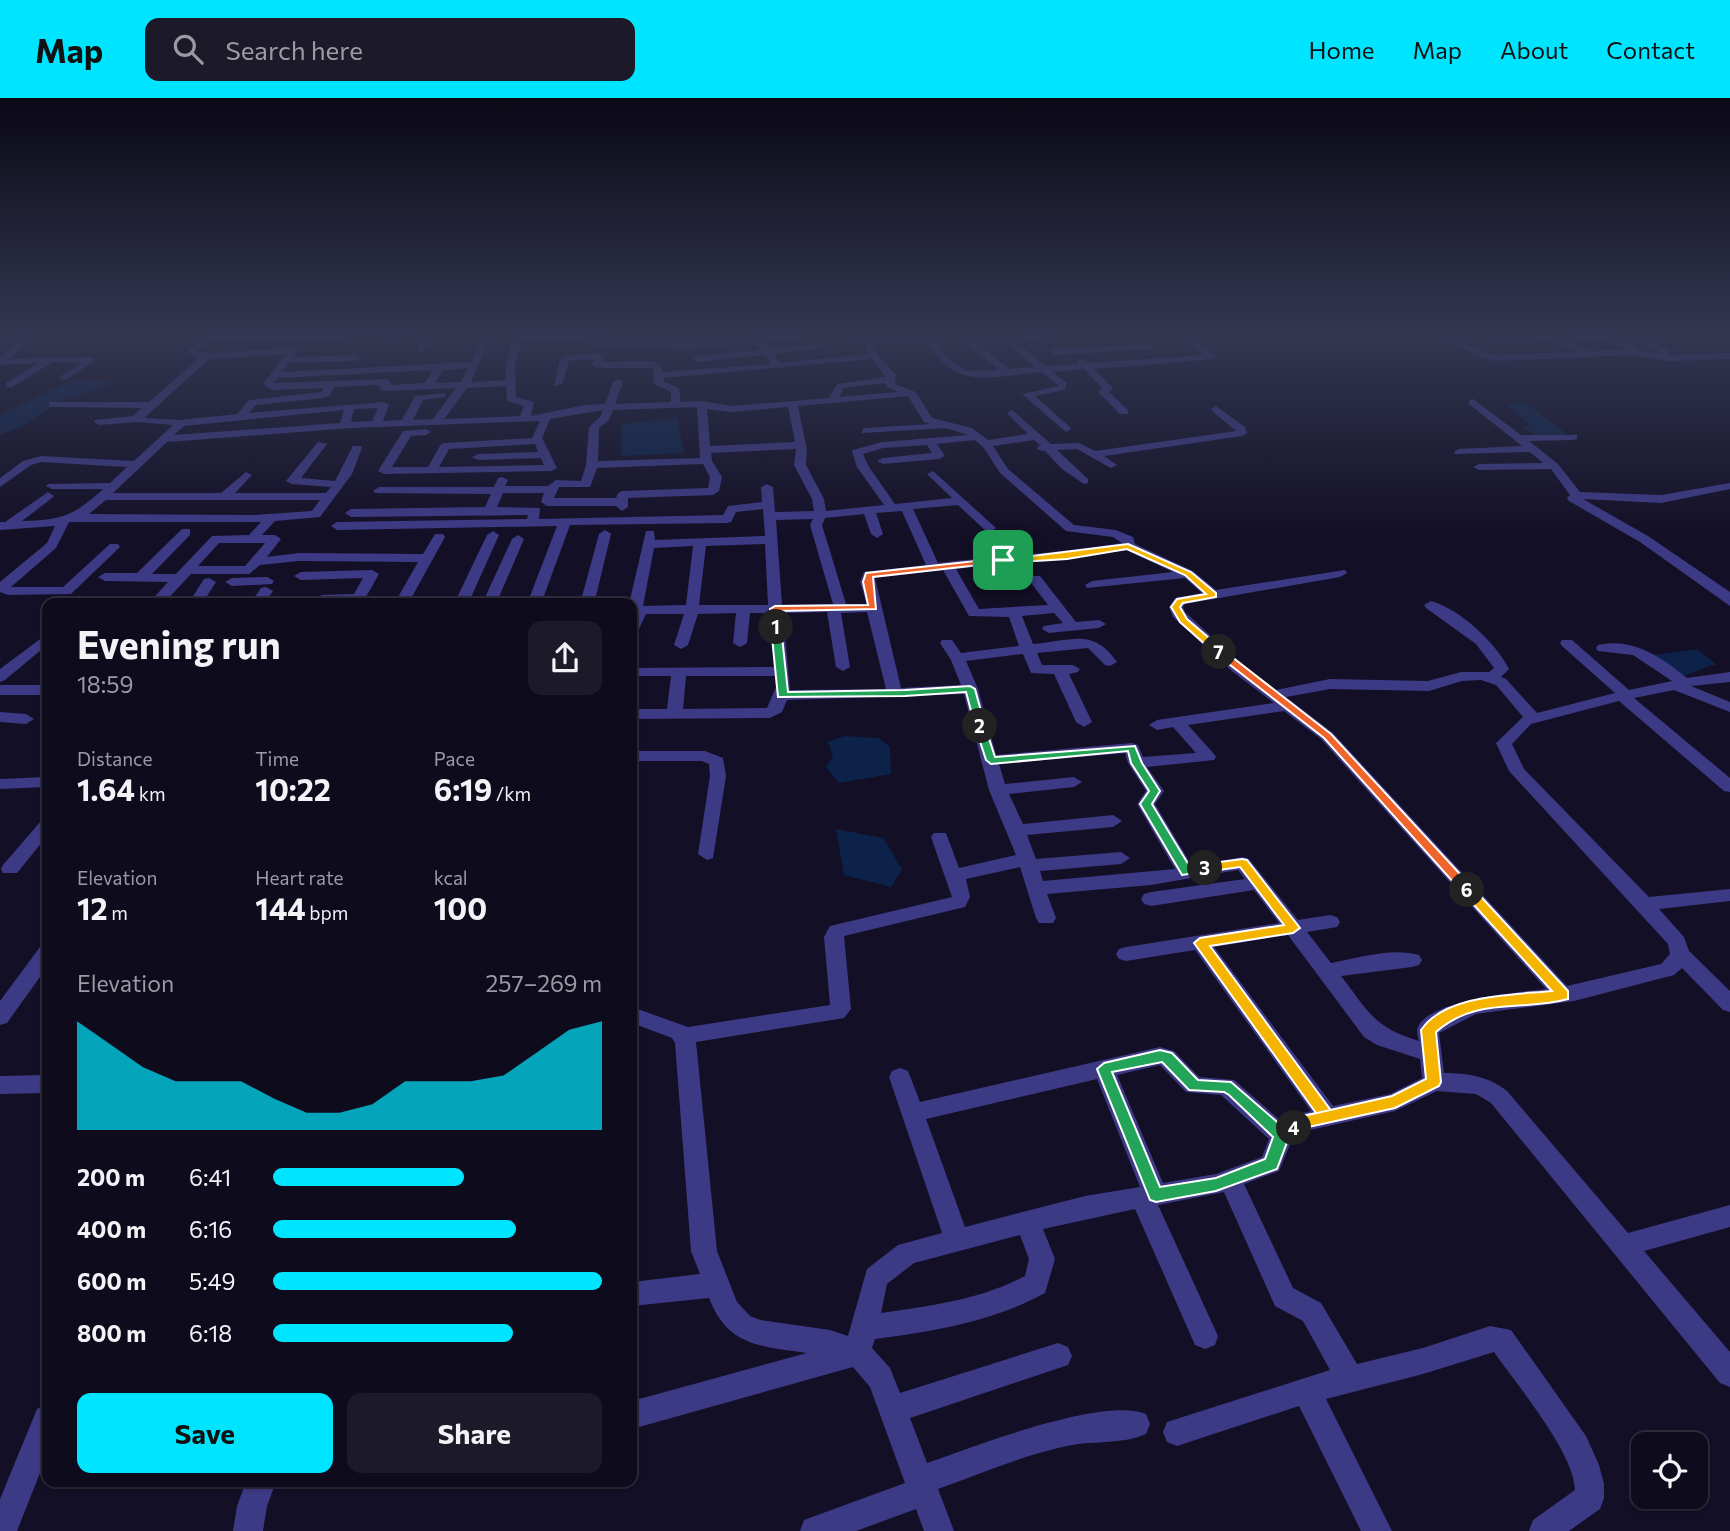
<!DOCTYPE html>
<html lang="en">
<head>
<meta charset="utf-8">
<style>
  :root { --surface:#0e0b1c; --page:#1c1929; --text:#f1f3f6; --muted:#9b9ba3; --line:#2e2b3b; --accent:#00e5ff }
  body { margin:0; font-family:Commissioner,sans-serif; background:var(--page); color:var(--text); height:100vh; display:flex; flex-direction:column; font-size:26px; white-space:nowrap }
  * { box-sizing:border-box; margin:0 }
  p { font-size:23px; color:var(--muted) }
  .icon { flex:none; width:38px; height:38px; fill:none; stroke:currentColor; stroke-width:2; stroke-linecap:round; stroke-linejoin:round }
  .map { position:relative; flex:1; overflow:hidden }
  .details { position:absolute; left:42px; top:500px; width:595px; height:889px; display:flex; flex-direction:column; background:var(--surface); border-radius:14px; box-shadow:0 2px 5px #0004,0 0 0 2px var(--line) }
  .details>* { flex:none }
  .tools { position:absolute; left:1631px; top:1334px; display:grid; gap:14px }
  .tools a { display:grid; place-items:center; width:77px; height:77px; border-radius:14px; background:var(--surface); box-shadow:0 2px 5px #0004,0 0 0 2px var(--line); font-size:35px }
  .pin { position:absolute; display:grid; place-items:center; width:60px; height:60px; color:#fff; margin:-30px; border-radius:14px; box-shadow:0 4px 10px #0006 }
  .km { position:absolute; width:35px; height:35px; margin:-18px; border-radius:50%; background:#222; color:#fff; font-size:19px; line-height:35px; text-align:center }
  .round { display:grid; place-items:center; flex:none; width:74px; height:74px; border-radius:14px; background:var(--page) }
  .head { display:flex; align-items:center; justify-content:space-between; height:119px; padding:0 35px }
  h1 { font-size:38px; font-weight:700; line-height:52px }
  .stats { display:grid; grid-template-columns:repeat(3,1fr); gap:10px; height:119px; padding:7px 35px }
  .stats div { display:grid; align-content:center }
  .stats b { font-size:30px; font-weight:700 }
  .stats small { font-size:19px; font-weight:400 }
  .stats p { font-size:19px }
  .chart { height:196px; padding:14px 35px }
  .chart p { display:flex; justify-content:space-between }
  .chart svg { width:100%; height:126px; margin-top:7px; fill:var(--accent); opacity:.7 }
  .button { display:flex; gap:14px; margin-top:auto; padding:14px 35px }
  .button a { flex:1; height:80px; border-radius:14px; background:var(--accent); color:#111; font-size:28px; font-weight:700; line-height:80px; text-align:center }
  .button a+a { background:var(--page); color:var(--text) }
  ul { padding:0 35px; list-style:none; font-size:23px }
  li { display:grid; grid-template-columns:112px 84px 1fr; align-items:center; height:52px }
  li i { height:18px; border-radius:9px; background:var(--accent) }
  header { display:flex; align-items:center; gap:42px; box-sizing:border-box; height:98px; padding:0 35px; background:var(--accent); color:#111 }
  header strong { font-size:33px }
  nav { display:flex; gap:38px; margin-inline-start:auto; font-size:24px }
  .search { width:490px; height:63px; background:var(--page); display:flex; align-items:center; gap:18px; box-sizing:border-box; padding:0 24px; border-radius:14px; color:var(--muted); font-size:26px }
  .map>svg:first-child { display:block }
  .water { fill:#0c2248 }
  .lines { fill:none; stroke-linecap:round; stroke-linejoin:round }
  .minor { fill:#3d3a85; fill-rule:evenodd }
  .split-1 { fill:#f0652b; stroke:#fff; stroke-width:2 }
  .split-2 { fill:#22a559; stroke:#fff; stroke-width:2 }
  .split-3 { fill:#22a559; stroke:#fff; stroke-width:2 }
  .split-4 { fill:#f5b400; stroke:#fff; stroke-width:2 }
  .split-5 { fill:#22a559; stroke:#fff; stroke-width:2; fill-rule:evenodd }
  .split-6 { fill:#f5b400; stroke:#fff; stroke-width:2 }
  .split-7 { fill:#f0652b; stroke:#fff; stroke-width:2 }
  .split-8 { fill:#f5b400; stroke:#fff; stroke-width:2 }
</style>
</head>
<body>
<header>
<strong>Map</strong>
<div class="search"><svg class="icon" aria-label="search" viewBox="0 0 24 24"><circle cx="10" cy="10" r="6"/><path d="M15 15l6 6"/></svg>Search here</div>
<nav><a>Home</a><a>Map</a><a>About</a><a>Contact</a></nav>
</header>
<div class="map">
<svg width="1730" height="1433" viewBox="0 0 1730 1433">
  <rect width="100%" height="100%" fill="#130f26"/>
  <g class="water">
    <polygon points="71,283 113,284 84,297 63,302 22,328 0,337 0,317"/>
    <polygon points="1526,305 1568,337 1539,339 1522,329 1530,327 1506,306"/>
    <polygon points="677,320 684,355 621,358 622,326"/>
    <path d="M1697,551L1717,567C1705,567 1696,575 1682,578L1654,557Z"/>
    <polygon points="844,638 879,640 890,649 891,676 839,685 826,669 833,658 828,644"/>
    <polygon points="836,731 883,740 902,771 891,789 844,777"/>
  </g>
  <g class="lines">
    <g class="minor">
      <polygon points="19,235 28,235 19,252 10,261 91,259 96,262 66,282 58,280 81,265 53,264 12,289 6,289 6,285 39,265 0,267 0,260 11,249"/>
      <path d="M207,235H216L215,237L414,235L410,238L209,243L197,253L205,255L293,250L298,253L293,259L356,257L361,260L356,263L289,265L282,274L471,264L484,235H492L471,284L506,282L505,268L515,235H523V237L614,235L610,239L521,243L515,268L516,299L534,304L531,318L585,307L605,306L613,284L618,281L623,284L615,306L671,304V294L654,286L653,270H597L592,267L594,261L569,263L562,286L554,288L560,261L565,258L599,255L604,258L602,264L652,263L661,267L663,274L771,266L765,257L698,264L693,261L698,258L761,252L755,244L690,250L591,248L589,246L594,243L690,244L751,239L749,235H758L760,238L804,235L805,237L801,240L764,243L770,251L820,246L825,249L774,256L780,265L868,256L859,235H867L870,241L924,239L923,235H931L947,259L966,273L999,272L968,247L966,245L971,242L1010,240L1028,235H1076L1016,244L1046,268L1079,266L1077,264L1082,261L1089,265L1204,257L1177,235H1187L1216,257V261L1094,271L1113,290L1109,294L1128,312V316H1120L1098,294L1102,290L1084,271L1053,274L1067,285L1065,292L1035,298L1070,329L1071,331L1066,334L1022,296L1059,288L1042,274C992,278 957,294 927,244L873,246L878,257L896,277L895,286L916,294L932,320L972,330L988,342L1028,336L1007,315L1012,312L1051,346L1079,345L1095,353L1236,333L1212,313L1211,311L1216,308L1245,329L1247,335L1242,338L1104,358L1117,367L1111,370L1077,351L1057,352L1088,381V385L1084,386L1062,371L1045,353L1038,352L1037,350L1040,347L1034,342L993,348L1008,371L1074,427L1116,432L1133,439L1135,446L1193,473L1216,492L1345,472L1347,475L1340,479L1185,506L1183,509L1185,514L1243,568L1276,592L1330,581L1428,583L1461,574H1489L1494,570L1476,546L1426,510L1424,507L1431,503C1460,511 1496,545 1509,571L1501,579L1506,581L1537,615L1615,595L1562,548L1560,545L1562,542H1572L1629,592L1672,583L1633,557L1598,553L1596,550L1598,547C1633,539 1661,559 1687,580L1730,574V584L1691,588L1730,604V614L1674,592L1634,600L1730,680V694L1724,693L1619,603L1531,626L1512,646L1524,671L1649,799L1730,791V803L1659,811L1684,839L1689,853L1730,893V914L1723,912L1682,870L1674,877L1574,903L1476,916L1439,935L1444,975C1467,975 1488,978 1507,993L1628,1135L1730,1107V1129L1644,1153L1730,1254V1289L1720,1285L1491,1005L1476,996L1437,993L1395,1013L1310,1032L1291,1044L1279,1073L1244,1086L1293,1190L1321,1205L1357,1266L1423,1250L1490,1228L1511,1232L1586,1338L1599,1367L1604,1386V1400L1600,1411L1569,1433H1529L1533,1422L1575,1392C1574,1354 1517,1287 1494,1254L1423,1276L1326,1301L1392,1433H1361L1299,1308L1177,1348L1167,1344L1163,1334L1167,1324L1330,1272L1303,1223L1275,1208L1224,1094L1158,1107L1218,1238L1215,1247L1205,1251L1195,1247L1135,1111L1043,1131L1055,1161L1045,1195C992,1224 934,1233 875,1241L872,1250L890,1270L900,1295L1058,1245L1068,1249L1072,1258L1068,1267L910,1320L927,1365C973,1349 1103,1298 1146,1316L1150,1326L1146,1336C1123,1346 1096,1343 1072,1347C1026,1356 982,1375 938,1391L954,1433H924L916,1411L856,1433H800L804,1422L905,1385L870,1289L853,1269L632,1331V1303L807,1255C761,1248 728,1249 709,1200L632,1208V1184L700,1176L691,1153L675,945L672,940L632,925V909L688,929L830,907L824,839L830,828L952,799L931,739L934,735H946L959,770L1016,757L989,692L964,596L787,602L782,614L770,620L632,621V611H667L671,578H632V570L774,569L769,515H750L747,545L740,549L733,545L736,515L698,516L688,547L681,551L674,547L684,516H646L637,535L632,536V506H629L646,433H654L655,442L765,438L763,411L736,414L731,424L727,425L570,427L541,506H527L557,428L337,432L331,428L337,424L527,421L528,417L351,419L345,415L351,411L485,409L491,396L375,395L373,393L379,389H494L498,380L502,379L508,382L505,388H548L556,382L581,383L586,367L589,329L600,319L603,312L550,321L542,340L557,370L551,373L384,376L378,373L403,333L426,331L431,334L426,337L411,338L392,369H428L441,346L445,345L532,340L540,323L351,330L167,344L113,395H221L246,374L252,377L235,395H326L331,389L292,386L286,383L318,344L327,346L301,380L335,383L353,348H361L362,350L352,376L320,419L275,423L262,437H275L281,441L267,459L299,455L423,456L435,436H443L445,439L408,506H394L418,464L299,463L260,467L249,476H191L163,506H148L168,484L105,483L98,479L105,475H137L182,431H190V437L152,476H176L212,438L249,437L261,424H69L56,450L11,489H63L110,446H118L120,449L71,496L8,497L0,494V484L47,445L55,428L0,432V424H5L48,394L54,398L52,400L22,423C61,422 74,418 103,391H52L46,388L48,386L110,385L127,369L41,364L31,367L0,389V380L23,363L41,358L134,363L173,327L137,324L99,327L94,324L95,322L133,318L142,310L53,309L49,308V304H149L199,260L186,254ZM1008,246L1035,269L1009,271L979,247ZM286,256L263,286L272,292L325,290L321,294L249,302L237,316L180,322L144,320L209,261ZM872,261L886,279L837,286L829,300L731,308L702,303L681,304L679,290L664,284L663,280ZM468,270L461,284L435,285L443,272ZM433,272L425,285L390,287L391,284L386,281L273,285L278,280ZM885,285L887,289L898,294L839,299L844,290ZM380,287L379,290L384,293L456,290L433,321L413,322L423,302L445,299V295L415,298L402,322L383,323L389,307L384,304L249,315L256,307L323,300L329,298L335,289ZM506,288L507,303L524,308L520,318L444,321L467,290ZM908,298L924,324L930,326L866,330L862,331V335L946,330L968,337L882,344L853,352L852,354L857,369L884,407L826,413L824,401L806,367L807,352L798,308ZM697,309L700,360L598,363L599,330L609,322L613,312ZM788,309L795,344L710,348L707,311L731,314ZM378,310L372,323L351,324L354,311ZM344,312L340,325L174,337L184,328ZM975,342L984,350L1000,375L1066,433L1113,439L1122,445C1061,455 999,458 938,465L913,411L958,407L986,433L990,434L996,430L933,373L927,376L952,400L895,406L869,369L863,356L883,350L927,347L932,355L883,360L877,363L883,366L939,361L945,358L937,346ZM535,346L538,354L478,356L472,359L478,362L541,360L544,367L439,369L449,351ZM796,351L794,367L812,401L814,413L775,414L773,389L767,386L761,389L762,404L728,408L723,417L539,421L540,410L497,409L503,395H544L541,404L547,408H616L622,413L628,409V400L713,397L719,393L722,379L712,363L711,355ZM703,366L710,379L708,390L622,393L618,395L616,400H554L559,389H590L597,370ZM106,402H320L312,413L253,417L89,416ZM902,413L926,467L864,474L860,484L867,506H846L822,427L825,420L864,416L871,436L877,440L883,436L876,415ZM813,421L810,427L833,506L782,507L776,422ZM219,445H265L245,468H198ZM765,446L768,507H699L706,448ZM693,448L686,507L643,508L654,450ZM1126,452L1173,474L1092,483L1085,487L1087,490L1185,480L1202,495L1175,500L1169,509L1173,519L1233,574L1274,605L1157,622L1149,627L1157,632L1173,629L1196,655L1143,659L1138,647L1132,645L996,657L978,591L966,563L1023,556L1031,575L1054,576L1076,624L1084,629L1092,624L1069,576L1078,574L1080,571L1073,567H1042L1037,555L1088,550L1105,567L1110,568L1117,564C1093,529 1071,543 1033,546L1022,518L1054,515L1063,525L1044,528L1042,531L1049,535L1099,530L1106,526L1099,522L1076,524L1040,478H1030L1028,481L1048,507L979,511L956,471C1013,464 1070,461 1126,452ZM943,472L969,518L1009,519L1019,548L961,555L952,542H942L940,545L951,562L961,587L901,590L875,480ZM827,514L836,569L843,573L850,569L841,515L867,514L886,591L790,592L783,515ZM686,578H775L776,589L767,610L683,611ZM1481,582L1496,587L1523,619L1496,645L1509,673L1668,846L1670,856L1661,866L1567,888L1333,635L1286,599L1330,591L1429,593L1462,583ZM1284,613L1321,641L1546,891C1522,894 1423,902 1417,932C1417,936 1418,940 1419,943C1373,929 1369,914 1341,878L1412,869L1419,867L1422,862L1419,857C1393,849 1357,860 1331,865L1307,834L1337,829L1340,824L1337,819L1330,817L1298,822L1249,761L1243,759L1192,768L1155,706L1164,693L1147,669L1214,662L1216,659L1214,656L1188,627ZM1125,655L1128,665L1146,693L1137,706L1175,771L1043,783L1040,773L1121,766L1130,760L1121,754L1036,761L1027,737L1113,729L1122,723L1113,717L1023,726L1009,696L1074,689L1082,684L1074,679L1005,686L999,666ZM1020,769L1036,820L1039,825H1053L1056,820L1047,796L1151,787L1238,772L1245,781L1151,794L1144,796L1141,801L1144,806L1151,808L1254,792L1279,825L1126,849L1119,851L1116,856L1119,861L1126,863L1195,852L1311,1013L1296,1017L1283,1025L1234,982L1199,979L1174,953L1160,949L920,1004L908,973L900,970L892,973L889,979L942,1135L898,1147L867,1171L848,1238L830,1232L760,1222L750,1218L737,1204L717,1153L696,944L844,920L851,911L844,838L965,809L970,799L966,781ZM1288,837L1364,939L1377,947L1420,961L1422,980L1390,996L1333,1008L1214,849ZM1160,967L1186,994L1221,997L1269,1041L1262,1059L1216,1076L1163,1085L1117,977ZM1097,981L1140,1089L1085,1098L965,1129L926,1021ZM1020,1137L1029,1161L1025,1178C980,1202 930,1208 881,1215L887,1186L914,1165Z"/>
      <polygon points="424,235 432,235 423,254 417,254"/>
      <polygon points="1566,235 1606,237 1636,249 1637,252 1662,256 1646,248 1646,244 1650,243 1637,235 1648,235 1661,242 1661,246 1658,247 1670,253 1669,257 1730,255 1730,261 1669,263 1632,257 1493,263 1449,245 1454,242 1493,257 1578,254 1551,243 1495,245 1491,242 1495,239 1552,237 1591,253 1626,251 1605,243 1563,240 1562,238"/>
      <polygon points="1148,246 1153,249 1151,251 1054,257 1049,254 1054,251"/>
      <polygon points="1473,301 1521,337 1577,337 1577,341 1573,342 1529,343 1558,366 1580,394 1661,397 1730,385 1730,391 1661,405 1583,401 1648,438 1730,494 1730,508 1640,444 1569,403 1567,400 1570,397 1551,371 1479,372 1473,369 1479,366 1543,365 1530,354 1455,356 1454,354 1459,351 1522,348 1469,306 1469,302"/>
      <polygon points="605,432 611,436 594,506 580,506 599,436"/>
      <polygon points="493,433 499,437 468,506 454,506 487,437"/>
      <polygon points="518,437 524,441 496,506 482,506 512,441"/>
      <polygon points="372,472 379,476 362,506 322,505 315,501 322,497 354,496 363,480 301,482 294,478 301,474"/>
      <polygon points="267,479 274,483 272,486 232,488 225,484 232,480"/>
      <polygon points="209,480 216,484 202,506 188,506 204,481"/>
      <polygon points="266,489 273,493 264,506 250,506 261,490"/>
      <polygon points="83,499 88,500 88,506 73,506"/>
      <polygon points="47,536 47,547 5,582 0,584 0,571"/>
      <rect x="0" y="587" width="47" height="10"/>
      <polygon points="0,614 26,616 34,621 26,626 0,624"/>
      <polygon points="632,653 705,653 723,660 726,678 713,760 707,762 698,756 710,678 709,666 702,663 632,663"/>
      <polygon points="47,679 47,689 0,691 0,681"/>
      <polygon points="47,721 47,738 17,775 3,775 1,771 3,767 41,723"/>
      <polygon points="47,847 47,869 7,925 0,927 0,903 40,849"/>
      <polygon points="47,977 47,995 0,996 0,978"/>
      <polygon points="47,1307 47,1357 17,1433 0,1433 0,1401 37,1311"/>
      <polygon points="246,1384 276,1384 267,1408 263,1433 233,1433 237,1408"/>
    </g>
  </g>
  <linearGradient id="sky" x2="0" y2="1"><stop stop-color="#0a0815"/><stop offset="0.54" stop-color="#333752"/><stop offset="1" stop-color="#333752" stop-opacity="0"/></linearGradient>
  <rect width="1730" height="436" fill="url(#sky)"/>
  <polygon class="split-1" points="1003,460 1006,464 873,479 876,511 779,513 781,529 776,531 771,529 770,511 775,508 868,507 863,484 866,475"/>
  <polygon class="split-2" points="776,526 781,529 788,594 905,592 970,588 975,591 985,628 980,631 975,628 966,594 905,598 778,599 771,529"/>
  <polygon class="split-3" points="980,625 985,628 995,659 1135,648 1142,665 1160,693 1152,706 1190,769 1210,767 1210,773 1182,777 1140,706 1149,693 1131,665 1128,653 991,666 986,662 975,628"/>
  <path class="split-4" d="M1242,761L1247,762L1300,830L1293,835L1210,848L1335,1018L1333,1023L1307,1029L1294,1036L1286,1030C1292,1019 1306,1017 1316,1015L1194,845L1200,840L1284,827L1240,769L1205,774L1199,770L1205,766Z"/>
  <path class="split-5" d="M1160,952L1172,955L1198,982L1231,984L1283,1029L1304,1017L1312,1024L1310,1028L1288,1042L1277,1071L1216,1093L1156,1104L1150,1102L1097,971L1104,965ZM1162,964L1189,992L1224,994L1229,997L1273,1039L1265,1061L1216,1080L1160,1089L1112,974Z"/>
  <path class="split-6" d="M1467,788L1472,789L1568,893V901C1520,914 1477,898 1436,934L1441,984L1439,988L1395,1010L1304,1030L1299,1028L1297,1024L1299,1019L1392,998L1426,981L1421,932C1445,896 1513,897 1552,893L1463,795V789Z"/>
  <polygon class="split-7" points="1216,552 1223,552 1331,636 1472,789 1472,795 1463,795 1324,640 1216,556"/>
  <polygon class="split-8" points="1128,446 1191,474 1216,495 1216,499 1183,505 1180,509 1187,521 1223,552 1223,556 1216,556 1180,524 1171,509 1177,501 1206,496 1185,477 1127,451 1067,461 1003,465 999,462"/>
</svg>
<div class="tools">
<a><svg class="icon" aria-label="locate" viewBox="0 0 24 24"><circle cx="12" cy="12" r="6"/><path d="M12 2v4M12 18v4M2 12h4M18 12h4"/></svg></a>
</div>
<div class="pin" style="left:1003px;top:462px;background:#1e9e55"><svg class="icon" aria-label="arrive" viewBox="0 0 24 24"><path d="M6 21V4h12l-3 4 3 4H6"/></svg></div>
<b class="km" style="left:776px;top:529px">1</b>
<b class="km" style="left:980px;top:628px">2</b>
<b class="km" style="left:1205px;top:770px">3</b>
<b class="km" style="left:1294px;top:1030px">4</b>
<b class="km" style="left:1467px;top:792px">6</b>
<b class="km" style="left:1219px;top:554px">7</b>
<section class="details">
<div class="head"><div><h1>Evening run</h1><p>18:59</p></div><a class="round"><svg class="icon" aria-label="share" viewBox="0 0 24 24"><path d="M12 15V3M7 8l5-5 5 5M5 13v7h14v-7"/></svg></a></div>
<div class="stats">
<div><p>Distance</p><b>1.64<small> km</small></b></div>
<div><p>Time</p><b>10:22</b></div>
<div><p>Pace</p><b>6:19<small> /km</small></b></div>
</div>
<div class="stats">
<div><p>Elevation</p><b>12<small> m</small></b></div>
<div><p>Heart rate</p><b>144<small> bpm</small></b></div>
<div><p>kcal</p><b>100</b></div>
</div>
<div class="chart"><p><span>Elevation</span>257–269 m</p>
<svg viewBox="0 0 160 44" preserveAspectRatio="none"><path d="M0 44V6L10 14L20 22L30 27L40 27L50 27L60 33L70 38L80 38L90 35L100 27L110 27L120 27L130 25L140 17L150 9L160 6V44z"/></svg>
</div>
<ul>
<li><b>200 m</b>6:41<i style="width:58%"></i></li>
<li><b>400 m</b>6:16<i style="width:74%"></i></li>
<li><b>600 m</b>5:49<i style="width:100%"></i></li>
<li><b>800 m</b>6:18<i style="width:73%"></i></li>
</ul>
<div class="button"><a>Save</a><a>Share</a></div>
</section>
</div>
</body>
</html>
